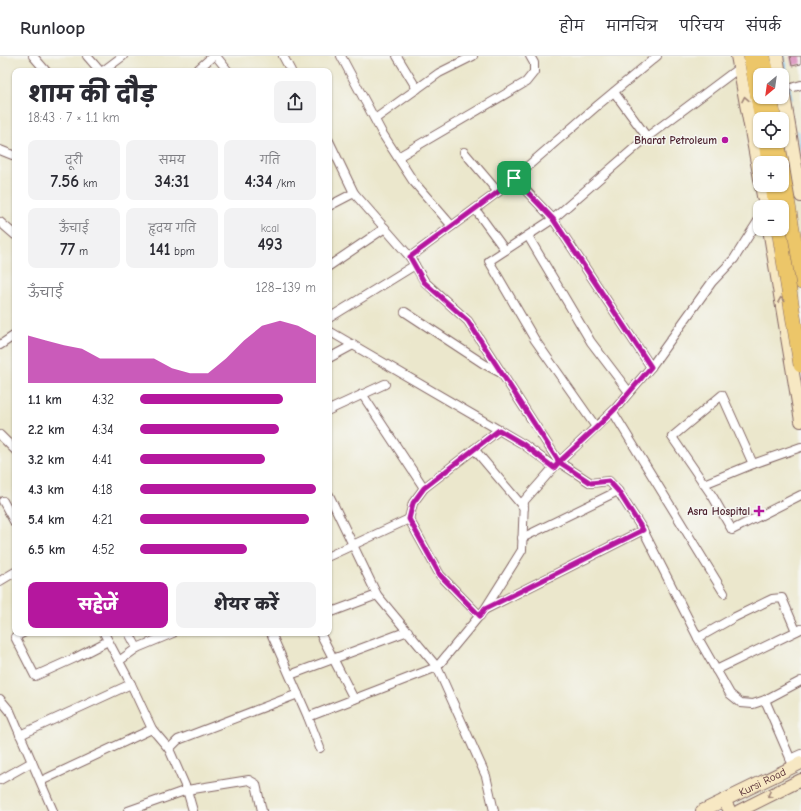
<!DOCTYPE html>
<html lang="hi">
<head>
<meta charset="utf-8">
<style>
  :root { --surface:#fff; --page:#f2f2f3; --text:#2b2b33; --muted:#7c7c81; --line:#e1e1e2; --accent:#b5179e }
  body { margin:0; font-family:"Comic Neue","Playpen Sans Deva",sans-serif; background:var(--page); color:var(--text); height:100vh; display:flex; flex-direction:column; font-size:15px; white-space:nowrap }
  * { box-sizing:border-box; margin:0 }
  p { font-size:13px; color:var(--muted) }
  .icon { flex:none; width:22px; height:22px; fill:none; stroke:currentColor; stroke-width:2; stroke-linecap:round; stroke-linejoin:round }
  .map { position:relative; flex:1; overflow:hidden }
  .panel { position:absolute; left:12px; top:12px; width:320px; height:568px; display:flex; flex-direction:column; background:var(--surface); border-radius:8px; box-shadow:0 1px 3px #0004 }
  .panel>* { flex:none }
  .needle { width:26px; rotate:209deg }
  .buttons { position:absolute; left:753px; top:12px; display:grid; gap:8px }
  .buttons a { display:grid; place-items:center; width:36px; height:36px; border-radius:8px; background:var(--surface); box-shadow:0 1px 3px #0004; font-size:20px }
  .pin { position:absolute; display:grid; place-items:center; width:34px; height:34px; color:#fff; margin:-17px; border-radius:8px; box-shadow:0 2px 6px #0006 }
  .round { display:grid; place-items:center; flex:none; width:42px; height:42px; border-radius:8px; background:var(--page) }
  .overview { display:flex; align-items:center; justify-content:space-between; height:68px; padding:0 16px }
  h1 { font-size:22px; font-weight:800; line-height:30px }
  .stats { display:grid; grid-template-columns:repeat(3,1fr); gap:6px; height:68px; padding:4px 16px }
  .stats div { display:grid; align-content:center; border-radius:8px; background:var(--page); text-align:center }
  .stats b { font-size:17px; font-weight:800 }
  .stats small { font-size:11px; font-weight:400 }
  .stats p { font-size:11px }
  .chart { height:112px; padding:8px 16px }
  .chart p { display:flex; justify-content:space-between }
  .chart svg { width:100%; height:72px; margin-top:4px; fill:var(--accent); opacity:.7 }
  .cta { display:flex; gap:8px; margin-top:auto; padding:8px 16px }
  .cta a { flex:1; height:46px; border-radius:8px; background:var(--accent); color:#fff; font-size:16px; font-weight:800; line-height:46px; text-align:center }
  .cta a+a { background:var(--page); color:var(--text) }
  ul { padding:0 16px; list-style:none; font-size:13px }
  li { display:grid; grid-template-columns:64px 48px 1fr; align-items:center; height:30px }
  li i { height:10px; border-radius:5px; background:var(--accent) }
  header { display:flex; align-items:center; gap:24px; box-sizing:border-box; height:56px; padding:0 20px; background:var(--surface); border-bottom:1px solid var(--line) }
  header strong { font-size:19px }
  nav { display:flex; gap:22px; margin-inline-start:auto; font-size:14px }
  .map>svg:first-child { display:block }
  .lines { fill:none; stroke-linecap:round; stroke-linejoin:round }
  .stream { stroke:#73c1ee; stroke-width:2.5 }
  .building { fill:#dc95c0 }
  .street-casing { stroke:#826563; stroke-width:10 }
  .secondary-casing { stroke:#826563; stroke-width:14 }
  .highway-casing { stroke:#826563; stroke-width:16 }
  .street { stroke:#fff; stroke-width:8 }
  .secondary { stroke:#f7e8c3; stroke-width:12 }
  .highway { stroke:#ecc669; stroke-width:15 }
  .highway-bridge-casing { stroke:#826563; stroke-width:16; stroke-linecap:butt }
  .highway-bridge { stroke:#ecc669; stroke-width:15 }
  .oneway { stroke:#a08477 }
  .route-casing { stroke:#fff; stroke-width:8 }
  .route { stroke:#b5179e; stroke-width:5 }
  .poi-dot { fill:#b5179e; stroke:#f6f6f2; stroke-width:1.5 }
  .labels { text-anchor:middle; stroke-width:3; stroke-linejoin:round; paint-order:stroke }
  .poi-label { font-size:11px; font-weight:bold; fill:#4a1f2b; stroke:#f6f6f2; text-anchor:end }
  .street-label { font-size:11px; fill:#4a1f2b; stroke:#f6f6f2 }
</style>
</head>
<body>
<header>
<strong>Runloop</strong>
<nav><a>होम</a><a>मानचित्र</a><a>परिचय</a><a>संपर्क</a></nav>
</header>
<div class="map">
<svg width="801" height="755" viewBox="0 0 801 755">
  <rect width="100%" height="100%" fill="#f6f6f2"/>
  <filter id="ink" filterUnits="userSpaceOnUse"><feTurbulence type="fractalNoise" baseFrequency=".025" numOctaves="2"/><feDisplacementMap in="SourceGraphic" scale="8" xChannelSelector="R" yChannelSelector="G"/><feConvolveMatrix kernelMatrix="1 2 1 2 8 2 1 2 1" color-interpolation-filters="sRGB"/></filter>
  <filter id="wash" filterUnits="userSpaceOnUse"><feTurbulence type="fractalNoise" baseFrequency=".012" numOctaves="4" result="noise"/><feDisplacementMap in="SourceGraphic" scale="16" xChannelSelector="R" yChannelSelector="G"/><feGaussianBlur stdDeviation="0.9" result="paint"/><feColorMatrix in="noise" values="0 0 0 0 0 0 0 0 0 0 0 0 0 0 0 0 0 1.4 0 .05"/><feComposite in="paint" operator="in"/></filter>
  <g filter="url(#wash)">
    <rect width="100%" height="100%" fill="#ebe7cc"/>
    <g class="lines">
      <g class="stream">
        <polyline points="783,0 791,42"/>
        <polyline points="798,76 801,93"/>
      </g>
    </g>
    <g id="blocks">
      <polygon class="building" points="790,0 801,0 801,8 792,10"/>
    </g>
  </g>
  <g filter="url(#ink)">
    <use href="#blocks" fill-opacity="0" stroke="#826563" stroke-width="1"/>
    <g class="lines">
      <defs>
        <g id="street">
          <polyline points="33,0 46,15"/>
          <polyline points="87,0 100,15"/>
          <polyline points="216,0 228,15"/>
          <polyline points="283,0 291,15"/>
          <polyline points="341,0 382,77 413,125 452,170"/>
          <polyline points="397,0 417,33"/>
          <polyline points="103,15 123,0"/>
          <polyline points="196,15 213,0"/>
          <polyline points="794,31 801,29"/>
          <polyline points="614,36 647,81"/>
          <polyline points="375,63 439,17 473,0"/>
          <polyline points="329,85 354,137"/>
          <polyline points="0,94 15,100"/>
          <polyline points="464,96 498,136"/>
          <polyline points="398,101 526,26 534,16 534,7 530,0"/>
          <polyline points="514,122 553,163 489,205 535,284 596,371"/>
          <polyline points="329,150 354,137 410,201 498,136 598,49 657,0"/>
          <polyline points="475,153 505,194"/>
          <polyline points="0,166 15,179"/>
          <polyline points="528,180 591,286 629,336"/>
          <polyline points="410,201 425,226 468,265 559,406 591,427 609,425 618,435 643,474"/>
          <polyline points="329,210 385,172"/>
          <polyline points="405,256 484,308 501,317"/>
          <polyline points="329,262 415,209"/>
          <polyline points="0,289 15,279"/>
          <polyline points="329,302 353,289"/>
          <polyline points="651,311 712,226 734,203 760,162"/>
          <polyline points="362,338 424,432"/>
          <polyline points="329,354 385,328"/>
          <polyline points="613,356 724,537"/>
          <polyline points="0,379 15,394"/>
          <polyline points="801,391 753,408 722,339 672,381 713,441 732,474 801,439"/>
          <polyline points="474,393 524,452"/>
          <polyline points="554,411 616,352 651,311 553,163 647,81 739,12"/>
          <polyline points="704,428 753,408"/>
          <polyline points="329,439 377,539 437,611 486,720 494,755"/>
          <polyline points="3,445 15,467"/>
          <polyline points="522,482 618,435"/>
          <polyline points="329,500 409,463"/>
          <polyline points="0,525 15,516"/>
          <polyline points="486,553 643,474 698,582 730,638 741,647 753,648 765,644 801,625"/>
          <polyline points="329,557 377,539"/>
          <polyline points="480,560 440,519 409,463 413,447 424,432 499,374"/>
          <polyline points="23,577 15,581 35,620 75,602 108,585"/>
          <polyline points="104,577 131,628 152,673"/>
          <polyline points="271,577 308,661 437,611 485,553 522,494 524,445 554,411 523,388 329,275"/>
          <polyline points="320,577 354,643"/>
          <polyline points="698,582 735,561 772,543 782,542 796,575"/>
          <polyline points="137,592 173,577"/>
          <polyline points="119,605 137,592 129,577"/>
          <polyline points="716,614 801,573"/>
          <polyline points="290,619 408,575"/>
          <polyline points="0,643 10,655 53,755"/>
          <polyline points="765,644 794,711"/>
          <polyline points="308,661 320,692"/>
          <polyline points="20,679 131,628"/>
          <polyline points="790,703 801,698"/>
          <polyline points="0,724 32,706"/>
          <polyline points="41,725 152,673 169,693"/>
          <polyline points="128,755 187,734 193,755"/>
          <polyline points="262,755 256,728 249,724 187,734 169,693 178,684 298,638"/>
        </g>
        <g id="secondary">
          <polyline points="737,0 760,123"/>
          <polyline points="777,0 780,19"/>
          <polyline points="782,28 801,140"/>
          <polyline points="761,129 765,151"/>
          <polyline points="769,173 801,365"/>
          <polyline points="724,744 730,755"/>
          <path id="s1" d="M702,755L801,707"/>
          <polyline points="739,755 801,724"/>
        </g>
        <g id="highway">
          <polyline points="751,0 762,63"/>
          <polyline points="763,0 766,19"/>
          <polyline points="770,41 774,63"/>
          <polyline points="766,85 769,107"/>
          <polyline points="777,85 781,107"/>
          <polyline points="782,114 801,226"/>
          <polyline points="773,129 776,151"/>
        </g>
      </defs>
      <use href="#street" class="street-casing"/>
      <use href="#secondary" class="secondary-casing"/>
      <use href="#highway" class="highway-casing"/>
      <use href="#street" class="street"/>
      <use href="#secondary" class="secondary"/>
      <use href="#highway" class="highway"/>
      <defs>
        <polyline id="highway-bridge" points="779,173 801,309"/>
      </defs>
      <use href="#highway-bridge" class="highway-bridge-casing"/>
      <use href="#highway-bridge" class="highway-bridge"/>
    </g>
    <defs><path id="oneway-chevron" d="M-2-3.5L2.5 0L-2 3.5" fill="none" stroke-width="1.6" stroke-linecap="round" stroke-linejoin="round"/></defs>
    <g class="oneway">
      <use href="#oneway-chevron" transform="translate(745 43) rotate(-101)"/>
      <use href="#oneway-chevron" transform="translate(781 244) rotate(-99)"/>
      <use href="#oneway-chevron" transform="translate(770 739) rotate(154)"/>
    </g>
  </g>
  <g class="lines" filter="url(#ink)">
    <defs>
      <path id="route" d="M514,122L553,163L651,311L616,352C598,371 578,388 559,406L554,412L523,388L499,374L424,432L413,447L409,463L440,519L480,560L485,553L643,474L618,435L609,425L591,427L559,406L468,265L424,226L410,201L498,136L514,122"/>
    </defs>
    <use href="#route" class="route-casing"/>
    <use href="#route" class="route"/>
  </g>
  <g class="poi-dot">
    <circle cx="725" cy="84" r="4"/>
    <path d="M757 449h4v4h4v4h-4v4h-4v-4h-4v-4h4z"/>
  </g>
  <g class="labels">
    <g class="poi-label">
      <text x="717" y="88">Bharat Petroleum</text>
      <text x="750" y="459">Asra Hospital</text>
    </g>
    <g class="street-label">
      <text dy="4" stroke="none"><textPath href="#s1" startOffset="67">Kursi Road</textPath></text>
    </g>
  </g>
</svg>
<div class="buttons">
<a><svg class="needle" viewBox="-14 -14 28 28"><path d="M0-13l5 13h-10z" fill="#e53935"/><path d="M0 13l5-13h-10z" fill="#7c7c81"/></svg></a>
<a><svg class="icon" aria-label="locate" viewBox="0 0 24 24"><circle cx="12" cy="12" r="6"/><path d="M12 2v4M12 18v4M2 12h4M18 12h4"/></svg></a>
<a>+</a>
<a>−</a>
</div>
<div class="pin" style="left:514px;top:122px;background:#1e9e55"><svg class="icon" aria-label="arrive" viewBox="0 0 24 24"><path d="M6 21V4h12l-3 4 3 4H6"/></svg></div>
<section class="panel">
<div class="overview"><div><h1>शाम की दौड़</h1><p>18:43 · 7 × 1.1 km</p></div><a class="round"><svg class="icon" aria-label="share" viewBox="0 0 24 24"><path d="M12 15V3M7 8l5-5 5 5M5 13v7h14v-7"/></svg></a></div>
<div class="stats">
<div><p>दूरी</p><b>7.56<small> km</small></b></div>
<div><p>समय</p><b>34:31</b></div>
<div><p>गति</p><b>4:34<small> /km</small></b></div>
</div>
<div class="stats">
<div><p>ऊँचाई</p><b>77<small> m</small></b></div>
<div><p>हृदय गति</p><b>141<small> bpm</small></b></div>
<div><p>kcal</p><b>493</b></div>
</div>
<div class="chart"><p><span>ऊँचाई</span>128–139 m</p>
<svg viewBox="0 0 160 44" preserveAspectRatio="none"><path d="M0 44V15L10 18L20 21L30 23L40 29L50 29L60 29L70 29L80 35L90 38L100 38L110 29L120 18L130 9L140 6L150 9L160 15V44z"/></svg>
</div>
<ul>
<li><b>1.1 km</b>4:32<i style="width:81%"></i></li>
<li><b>2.2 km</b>4:34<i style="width:79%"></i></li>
<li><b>3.2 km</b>4:41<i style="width:71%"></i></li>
<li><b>4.3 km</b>4:18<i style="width:100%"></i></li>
<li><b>5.4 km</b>4:21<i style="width:96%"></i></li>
<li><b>6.5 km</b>4:52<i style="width:61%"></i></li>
</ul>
<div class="cta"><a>सहेजें</a><a>शेयर करें</a></div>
</section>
</div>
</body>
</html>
